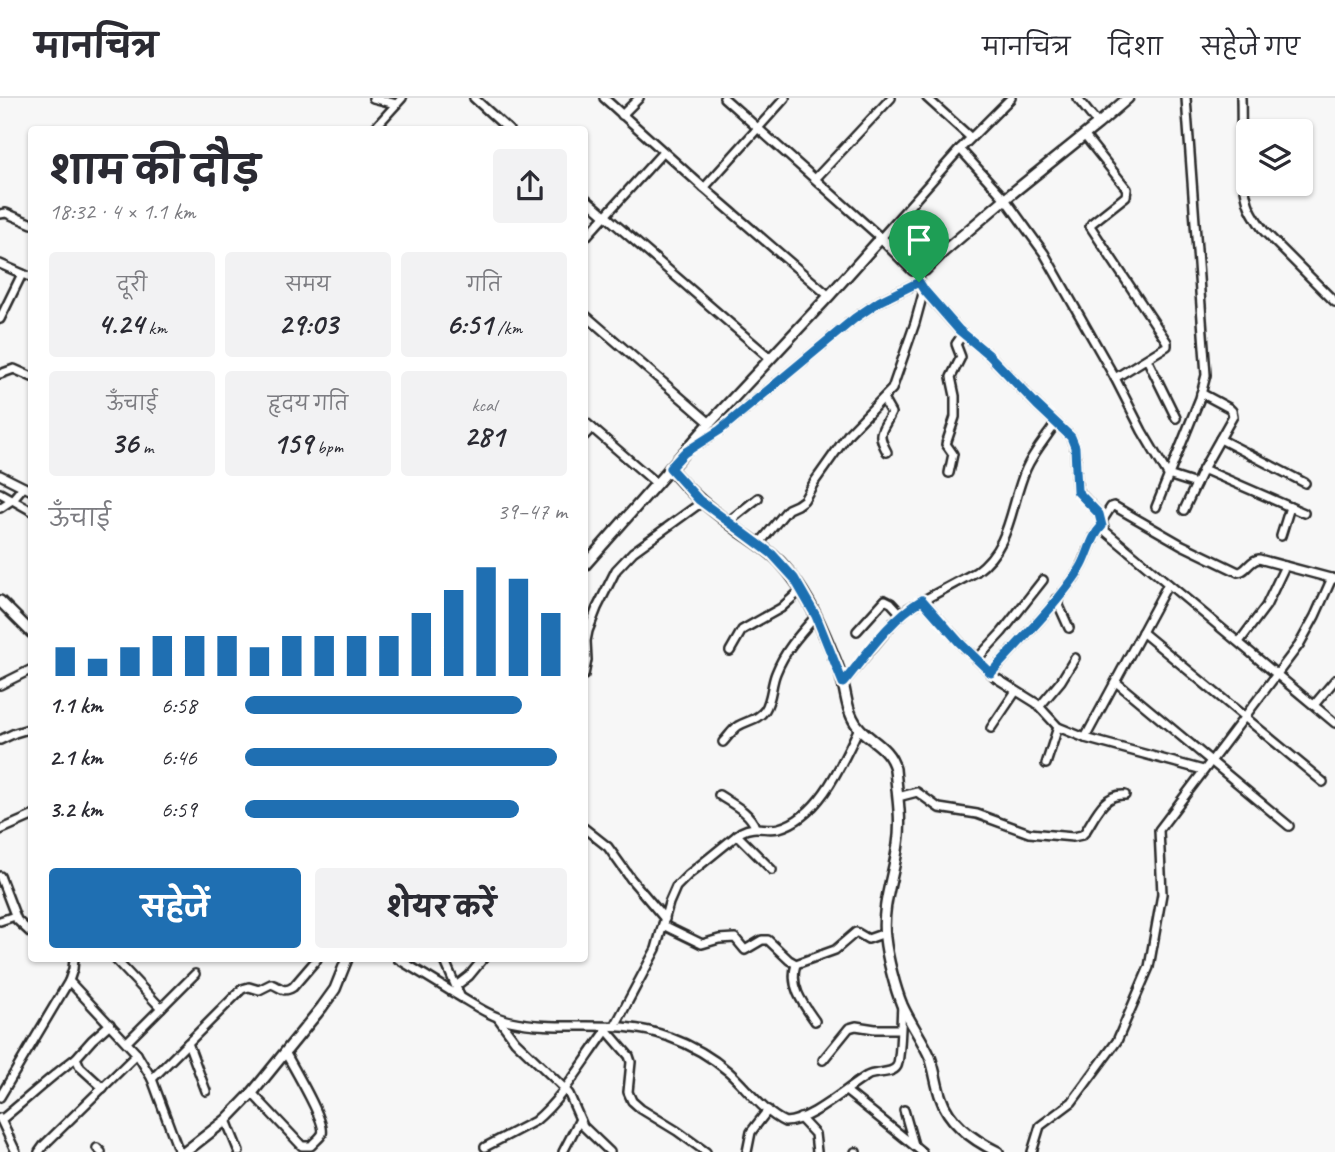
<!DOCTYPE html>
<html lang="hi">
<head>
<meta charset="utf-8">
<style>
  :root { --surface:#fff; --page:#f2f2f3; --text:#2b2b33; --muted:#7c7c81; --line:#e1e1e2; --accent:#1f6fb2 }
  body { margin:0; font-family:Caveat,"Playpen Sans Deva",sans-serif; background:var(--page); color:var(--text); height:100vh; display:flex; flex-direction:column; font-size:26px; white-space:nowrap }
  * { box-sizing:border-box; margin:0 }
  p { font-size:23px; color:var(--muted) }
  .icon { flex:none; width:38px; height:38px; fill:none; stroke:currentColor; stroke-width:2; stroke-linecap:round; stroke-linejoin:round }
  .map { position:relative; flex:1; overflow:hidden }
  .panel { position:absolute; left:28px; top:28px; width:560px; height:836px; display:flex; flex-direction:column; background:var(--surface); border-radius:7px; box-shadow:0 2px 5px #0004 }
  .panel>* { flex:none }
  .buttons { position:absolute; left:1236px; top:21px; display:grid; gap:14px }
  .buttons a { display:grid; place-items:center; width:77px; height:77px; border-radius:7px; background:var(--surface); box-shadow:0 2px 5px #0004; font-size:35px }
  .pin { position:absolute; display:grid; place-items:center; width:60px; height:60px; color:#fff; margin:-72px -30px; border-radius:50% 50% 50% 0; rotate:-45deg; box-shadow:0 0 7px #0007 }
  .pin .icon { rotate:45deg }
  .round { display:grid; place-items:center; flex:none; width:74px; height:74px; border-radius:7px; background:var(--page) }
  .headline { display:flex; align-items:center; justify-content:space-between; height:119px; padding:0 21px }
  h1 { font-size:38px; font-weight:700; line-height:52px }
  .stats { display:grid; grid-template-columns:repeat(3,1fr); gap:10px; height:119px; padding:7px 21px }
  .stats div { display:grid; align-content:center; border-radius:7px; background:var(--page); text-align:center }
  .stats b { font-size:30px; font-weight:700 }
  .stats small { font-size:19px; font-weight:400 }
  .stats p { font-size:19px }
  .chart { height:196px; padding:14px 21px }
  .chart p { display:flex; justify-content:space-between }
  .chart svg { width:100%; height:126px; margin-top:7px; stroke:var(--accent); stroke-width:6 }
  .primary-button { display:flex; gap:14px; margin-top:auto; padding:14px 21px }
  .primary-button a { flex:1; height:80px; border-radius:7px; background:var(--accent); color:#fff; font-size:28px; font-weight:700; line-height:80px; text-align:center }
  .primary-button a+a { background:var(--page); color:var(--text) }
  ul { padding:0 21px; list-style:none; font-size:23px }
  li { display:grid; grid-template-columns:112px 84px 1fr; align-items:center; height:52px }
  li i { height:18px; border-radius:9px; background:var(--accent) }
  header { display:flex; align-items:center; gap:42px; box-sizing:border-box; height:98px; padding:0 35px; background:var(--surface); border-bottom:2px solid var(--line) }
  header strong { font-size:33px }
  nav { display:flex; gap:38px; margin-inline-start:auto; font-size:24px }
  .map>svg:first-child { display:block }
  .lines { fill:none; stroke-linecap:round; stroke-linejoin:round }
  .minor-casing { stroke:#2b2b2b; stroke-width:12 }
  .tertiary-casing { stroke:#2b2b2b; stroke-width:14 }
  .minor { stroke:#fff; stroke-width:7 }
  .tertiary { stroke:#fff; stroke-width:9 }
  .route-casing { stroke:#fff; stroke-width:14 }
  .route { stroke:#1f6fb2; stroke-width:9 }
</style>
</head>
<body>
<header>
<strong>मानचित्र</strong>
<nav><a>मानचित्र</a><a>दिशा</a><a>सहेजे गए</a></nav>
</header>
<div class="map">
<svg width="1335" height="1054" viewBox="0 0 1335 1054">
  <rect width="100%" height="100%" fill="#f7f7f7"/>
  <filter id="ink" filterUnits="userSpaceOnUse"><feTurbulence type="fractalNoise" baseFrequency=".0143" numOctaves="2"/><feDisplacementMap in="SourceGraphic" scale="14" xChannelSelector="R" yChannelSelector="G"/><feConvolveMatrix kernelMatrix="1 2 1 2 8 2 1 2 1" color-interpolation-filters="sRGB"/></filter>
  <g filter="url(#ink)">
    <g class="lines">
      <defs>
        <g id="minor">
          <polyline points="373,0 396,6"/>
          <polyline points="474,0 509,32"/>
          <polyline points="604,0 704,90 829,198"/>
          <polyline points="724,0 881,140 960,51 1005,101 1044,155 1115,280 1142,333 1168,377 1196,386"/>
          <polyline points="927,0 970,39"/>
          <polyline points="1077,0 1098,26"/>
          <path d="M1241,0C1242,33 1239,74 1248,105C1251,115 1258,124 1264,133L1335,204"/>
          <polyline points="622,17 639,0"/>
          <polyline points="373,32 402,0"/>
          <polyline points="1084,37 1127,91 1126,98 1092,125 1090,128 1167,244 1167,248 1115,280"/>
          <polyline points="960,51 1011,0"/>
          <polyline points="816,80 891,0"/>
          <polyline points="704,90 785,0"/>
          <polyline points="584,99 770,260"/>
          <polyline points="0,116 6,115 32,126"/>
          <polyline points="584,141 663,54"/>
          <polyline points="0,166 32,180"/>
          <polyline points="920,174 919,184 920,188 959,232 989,257 1037,307 1071,339 1075,350 1077,392 1099,416 1105,433 1335,625"/>
          <polyline points="584,216 710,325"/>
          <polyline points="0,221 22,176"/>
          <polyline points="1147,261 1176,320"/>
          <polyline points="0,276 14,271 32,279"/>
          <path d="M883,301L891,315C883,334 875,332 887,354"/>
          <polyline points="584,323 657,386"/>
          <polyline points="584,338 592,330"/>
          <polyline points="1220,341 1305,385"/>
          <polyline points="690,351 720,332 855,220 880,203 919,184"/>
          <polyline points="1203,371 1304,415"/>
          <polyline points="949,375 953,356 946,346 955,319 955,298 951,279 961,259 956,246 963,236"/>
          <polyline points="0,377 32,393"/>
          <polyline points="0,395 32,413"/>
          <polyline points="1156,409 1200,300 1206,277 1186,0"/>
          <polyline points="0,410 12,402 23,389"/>
          <polyline points="1184,412 1203,371 1233,318 1232,313 1229,310 1201,295"/>
          <path d="M1102,423L1111,409L1114,408L1182,447L1238,474C1247,474 1249,462 1259,461L1334,481"/>
          <polyline points="728,424 758,400"/>
          <polyline points="1281,438 1290,409"/>
          <polyline points="759,446 788,411 797,407 804,402 815,383 849,335 892,291 915,225 924,192"/>
          <polyline points="1056,501 1069,530"/>
          <polyline points="922,502 963,548 996,580 1036,605 1058,629 1085,640 1203,672"/>
          <polyline points="857,533 885,502 891,505 902,517"/>
          <polyline points="1142,534 1323,684"/>
          <polyline points="1239,544 1266,508 1285,468"/>
          <polyline points="730,553 742,532 781,510 801,492"/>
          <polyline points="977,561 1002,534 1043,482"/>
          <path d="M991,575C1021,541 1055,509 1080,471C1089,457 1090,440 1102,428"/>
          <polyline points="584,577 587,562 586,543 588,533 597,510 616,472 633,454 702,404"/>
          <polyline points="1116,584 1289,728"/>
          <path d="M843,585L893,525L909,510L976,474C1012,448 1010,407 1026,371C1033,355 1046,340 1056,325"/>
          <polyline points="0,587 32,571"/>
          <polyline points="1314,607 1335,582"/>
          <polyline points="1040,608 1061,583 1075,560"/>
          <polyline points="991,630 1016,593"/>
          <polyline points="1085,640 1168,486"/>
          <polyline points="0,642 15,635 32,630"/>
          <path d="M723,644C728,639 732,632 738,628C748,622 758,622 765,612C772,601 771,587 776,575C785,552 800,536 816,518"/>
          <polyline points="1046,666 1058,629"/>
          <path d="M719,697C732,706 750,714 755,729"/>
          <path d="M898,699L917,694L939,710L977,716L1029,735L1073,739L1082,737L1085,734C1095,719 1104,695 1125,697"/>
          <polyline points="584,730 608,749 631,781 665,821"/>
          <polyline points="0,732 32,718"/>
          <polyline points="737,737 772,772"/>
          <polyline points="0,778 17,822 32,836"/>
          <polyline points="0,823 15,818"/>
          <polyline points="663,827 702,846 719,841 735,840 745,852 762,842 768,842 789,862 796,866 835,852 856,834 868,841 885,835"/>
          <polyline points="115,861 161,910"/>
          <path d="M398,861C418,873 438,885 457,897C474,907 491,919 510,923C563,935 618,919 669,939C691,947 712,959 729,974C747,990 763,1014 785,1024C811,1023 845,991 867,978C875,973 892,977 897,968C901,960 901,919 902,907"/>
          <polyline points="444,861 460,898"/>
          <path d="M796,866C789,888 803,906 815,923"/>
          <polyline points="69,883 137,956 152,981 179,1054"/>
          <polyline points="456,888 469,878 483,861"/>
          <polyline points="498,920 515,943 564,990 569,996 583,1028 610,1054"/>
          <path d="M615,928L656,851L669,805L676,789L688,777L741,734C755,726 765,733 779,730C820,719 842,665 859,630"/>
          <polyline points="604,929 629,958 631,964 628,994 632,1003 641,1011 677,1033 706,1054"/>
          <polyline points="127,944 195,876"/>
          <polyline points="188,945 206,993"/>
          <polyline points="823,962 849,930 856,928 875,931 900,931"/>
          <path d="M152,981L242,891L249,889L259,892L271,886C280,888 282,896 293,889L317,861"/>
          <polyline points="103,990 80,969 76,960 92,942 110,926"/>
          <polyline points="846,993 922,1054"/>
          <path d="M252,995L302,1048H311C314,1044 320,1040 322,1036C327,1025 292,967 285,954"/>
          <polyline points="0,999 69,883 73,871 74,861"/>
          <polyline points="904,1012 914,1047"/>
          <polyline points="0,1020 16,1054"/>
          <polyline points="800,1020 815,1036 817,1054"/>
          <path d="M1,1022C27,1001 50,979 76,960"/>
          <polyline points="226,1022 239,1054"/>
          <path d="M485,1049L535,1023C563,1000 585,961 607,932"/>
          <polyline points="97,1050 101,1054"/>
          <polyline points="39,1054 44,1047 137,956"/>
          <polyline points="563,1054 579,1023"/>
          <polyline points="747,1054 751,1034 768,1012"/>
          <polyline points="855,1054 856,1054"/>
          <polyline points="1032,1054 1040,1028 1072,1004 1117,943 1149,869 1162,796 1159,732 1299,547 1315,518 1332,480"/>
        </g>
        <g id="tertiary">
          <path d="M670,370C689,395 713,413 738,432C752,442 768,451 780,464C804,490 818,520 831,552C835,562 840,572 842,582C846,595 846,607 852,619C862,642 888,644 895,671C897,696 902,721 898,746C894,778 881,807 885,840C887,859 895,890 902,907C910,925 922,941 930,959C935,972 936,987 941,1000C949,1025 975,1043 998,1054"/>
          <polyline points="584,468 710,325 829,198 881,140 913,172 920,174 925,172 943,154 1005,101 1098,26 1128,0"/>
          <polyline points="0,503 32,535"/>
          <polyline points="185,1054 226,1022 252,995 322,909 335,891 347,861"/>
        </g>
      </defs>
      <use href="#minor" class="minor-casing"/>
      <use href="#tertiary" class="tertiary-casing"/>
      <use href="#minor" class="minor"/>
      <use href="#tertiary" class="tertiary"/>
    </g>
  </g>
  <g class="lines" filter="url(#ink)">
    <defs>
      <path id="route" d="M919,184L924,192L959,232L989,257L1037,307L1071,339L1075,349L1077,393L1099,416L1102,428C1090,440 1089,457 1080,471C1055,509 1021,541 991,575L959,544L922,502C890,521 867,556 843,585L816,518L794,480L772,456L699,402L670,370L684,355L720,332L855,220L880,203Z"/>
    </defs>
    <use href="#route" class="route-casing"/>
    <use href="#route" class="route"/>
  </g>
</svg>
<div class="buttons">
<a><svg class="icon" aria-label="layers" viewBox="0 0 24 24"><path d="M12 4l9 5-9 5-9-5zM3 14l9 5 9-5"/></svg></a>
</div>
<div class="pin" style="left:919px;top:184px;background:#1e9e55"><svg class="icon" aria-label="arrive" viewBox="0 0 24 24"><path d="M6 21V4h12l-3 4 3 4H6"/></svg></div>
<section class="panel">
<div class="headline"><div><h1>शाम की दौड़</h1><p>18:32 · 4 × 1.1 km</p></div><a class="round"><svg class="icon" aria-label="share" viewBox="0 0 24 24"><path d="M12 15V3M7 8l5-5 5 5M5 13v7h14v-7"/></svg></a></div>
<div class="stats">
<div><p>दूरी</p><b>4.24<small> km</small></b></div>
<div><p>समय</p><b>29:03</b></div>
<div><p>गति</p><b>6:51<small> /km</small></b></div>
</div>
<div class="stats">
<div><p>ऊँचाई</p><b>36<small> m</small></b></div>
<div><p>हृदय गति</p><b>159<small> bpm</small></b></div>
<div><p>kcal</p><b>281</b></div>
</div>
<div class="chart"><p><span>ऊँचाई</span>39–47 m</p>
<svg viewBox="0 0 160 44" preserveAspectRatio="none"><path d="M5 44V34M15 44V38M25 44V34M35 44V30M45 44V30M55 44V30M65 44V34M75 44V30M85 44V30M95 44V30M105 44V30M115 44V22M125 44V14M135 44V6M145 44V10M155 44V22"/></svg>
</div>
<ul>
<li><b>1.1 km</b>6:58<i style="width:86%"></i></li>
<li><b>2.1 km</b>6:46<i style="width:97%"></i></li>
<li><b>3.2 km</b>6:59<i style="width:85%"></i></li>
</ul>
<div class="primary-button"><a>सहेजें</a><a>शेयर करें</a></div>
</section>
</div>
</body>
</html>
